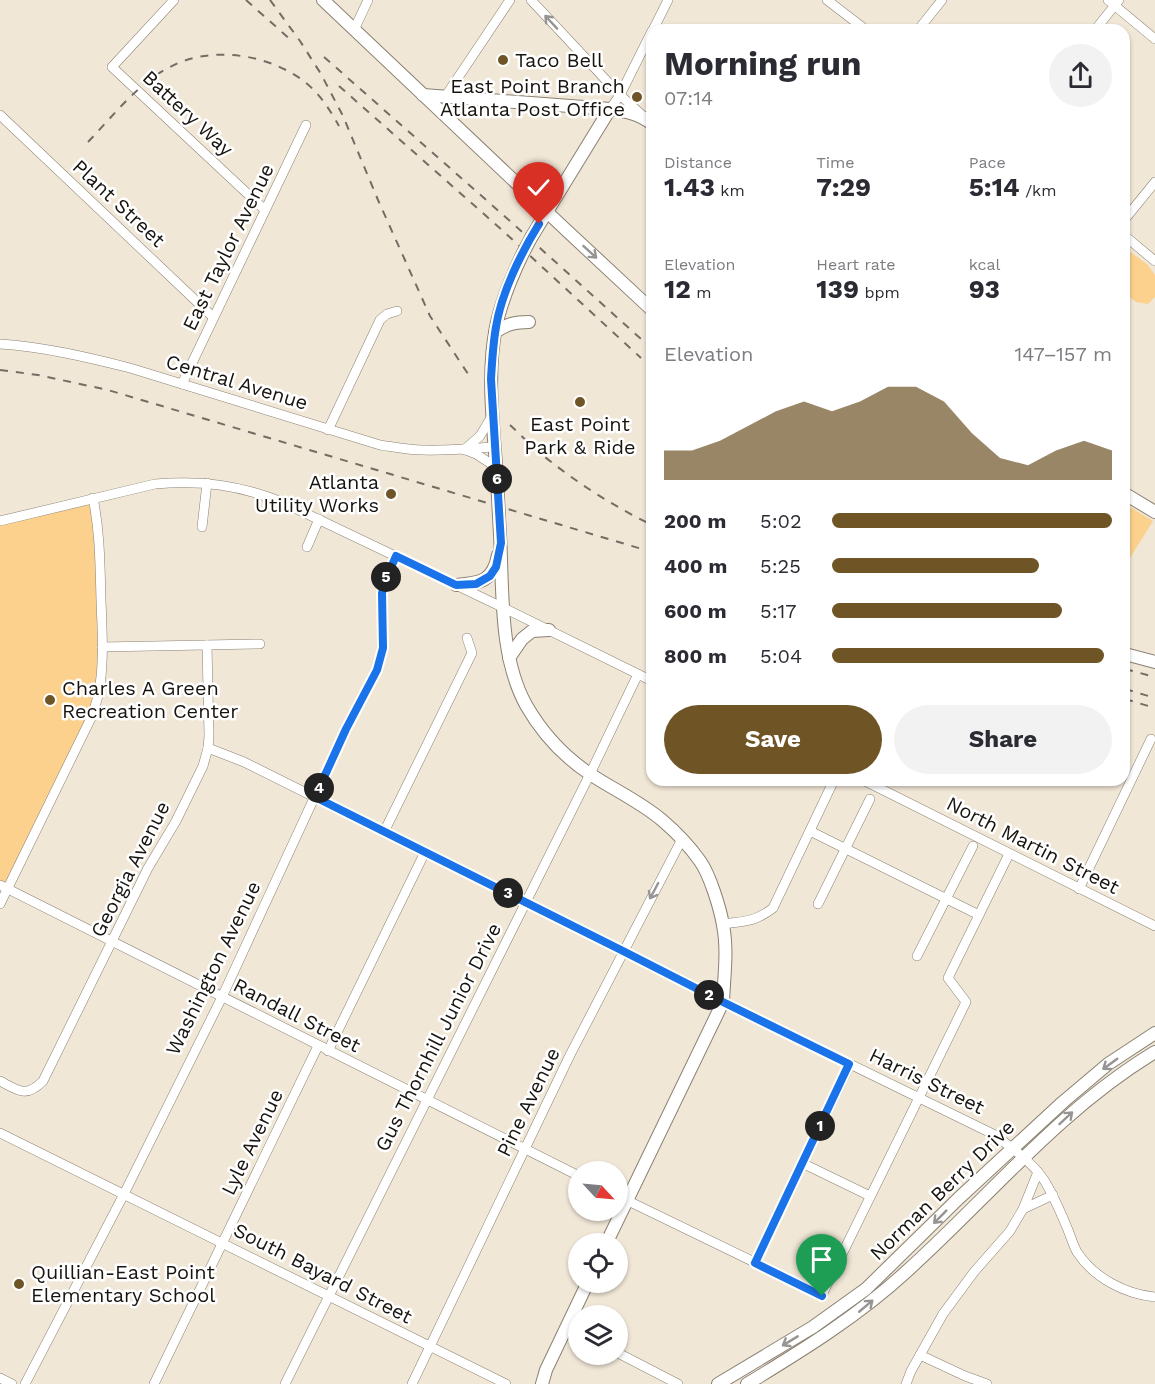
<!DOCTYPE html>
<html lang="en">
<head>
<meta charset="utf-8">
<style>
  :root { --surface:#fff; --page:#f2f2f3; --text:#2b2b33; --muted:#7c7c81; --accent:#6f5426 }
  body { margin:0; font-family:"Work Sans",sans-serif; background:var(--page); color:var(--text); height:100vh; display:flex; flex-direction:column; font-size:22px; white-space:nowrap }
  * { box-sizing:border-box; margin:0 }
  p { font-size:20px; color:var(--muted) }
  .icon { flex:none; width:33px; height:33px; fill:none; stroke:currentColor; stroke-width:2; stroke-linecap:round; stroke-linejoin:round }
  .map { position:relative; flex:1; overflow:hidden }
  .side { position:absolute; left:646px; top:24px; width:484px; height:762px; display:flex; flex-direction:column; background:var(--surface); border-radius:18px; box-shadow:0 2px 4px #0004 }
  .side>* { flex:none }
  .needle { width:39px; rotate:116deg }
  .tools { position:absolute; left:568px; top:1161px; display:grid; gap:12px }
  .tools a { display:grid; place-items:center; width:60px; height:60px; border-radius:50%; background:var(--surface); box-shadow:0 2px 4px #0004; font-size:30px }
  .pin { position:absolute; display:grid; place-items:center; width:51px; height:51px; color:#fff; margin:-62px -26px; border-radius:50% 50% 50% 0; rotate:-45deg; box-shadow:0 0 6px #0007 }
  .pin .icon { rotate:45deg }
  .km { position:absolute; width:30px; height:30px; margin:-15px; border-radius:50%; background:#222; color:#fff; font-size:16px; line-height:30px; text-align:center }
  .round { display:grid; place-items:center; flex:none; width:63px; height:63px; border-radius:32px; background:var(--page) }
  .head { display:flex; align-items:center; justify-content:space-between; height:102px; padding:0 18px }
  h1 { font-size:33px; font-weight:700; line-height:45px }
  .figures { display:grid; grid-template-columns:repeat(3,1fr); gap:9px; height:102px; padding:6px 18px }
  .figures div { display:grid; align-content:center }
  .figures b { font-size:26px; font-weight:700 }
  .figures small { font-size:16px; font-weight:400 }
  .figures p { font-size:16px }
  .chart { height:168px; padding:12px 18px }
  .chart p { display:flex; justify-content:space-between }
  .chart svg { width:100%; height:108px; margin-top:6px; fill:var(--accent); opacity:.7 }
  .cta { display:flex; gap:12px; margin-top:auto; padding:12px 18px }
  .cta a { flex:1; height:69px; border-radius:36px; background:var(--accent); color:#fff; font-size:24px; font-weight:700; line-height:69px; text-align:center }
  .cta a+a { background:var(--page); color:var(--text) }
  ul { padding:0 18px; list-style:none; font-size:20px }
  li { display:grid; grid-template-columns:96px 72px 1fr; align-items:center; height:45px }
  li i { height:15px; border-radius:8px; background:var(--accent) }
  .map>svg:first-child { display:block }
  .green { fill:#fbd18d }
  .lines { fill:none; stroke-linecap:round; stroke-linejoin:round }
  .minor-casing { stroke:#8a8172; stroke-width:10 }
  .major-casing { stroke:#8a8172; stroke-width:14 }
  .minor { stroke:#fff; stroke-width:9 }
  .major { stroke:#fff; stroke-width:12 }
  .rail { stroke:#746d64; stroke-width:2; stroke-dasharray:8 8; stroke-linecap:butt }
  .major-bridge-casing { stroke:#8a8172; stroke-width:14; stroke-linecap:butt }
  .major-bridge { stroke:#fff; stroke-width:12 }
  .oneway { stroke:#979593 }
  .route-casing { stroke:#fff; stroke-width:12 }
  .route { stroke:#1a73e8; stroke-width:8 }
  .poi-dot { fill:#6f5426; stroke:#fff; stroke-width:2 }
  .labels { text-anchor:middle; stroke-width:5; stroke-linejoin:round; paint-order:stroke }
  .poi-label { font-size:20px; fill:#17130e; stroke:#fff; text-anchor:start }
  .street-label { font-size:20px; fill:#17130e; stroke:#fff }
</style>
</head>
<body>
<div class="map">
<svg width="1155" height="1384" viewBox="0 0 1155 1384">
  <rect width="100%" height="100%" fill="#f1e7d7"/>
  <g class="green">
    <polygon points="1125,248 1148,265 1155,275 1155,297 1148,304 1136,302 1125,293"/>
    <polygon points="95,495 106,631 100,711 5,884 0,882 0,518"/>
    <polygon points="1125,504 1153,521 1125,566"/>
  </g>
  <g class="lines">
    <defs>
      <g id="minor">
        <polyline points="174,0 112,67 265,210"/>
        <polyline points="531,0 620,95 643,116"/>
        <polyline points="827,0 866,30"/>
        <polyline points="1108,0 1155,39"/>
        <polyline points="354,30 368,0"/>
        <polyline points="653,30 668,0"/>
        <polyline points="918,30 942,0"/>
        <polyline points="1095,30 1119,0"/>
        <polyline points="445,97 510,0"/>
        <polyline points="610,109 620,95 652,31"/>
        <polyline points="0,115 213,317"/>
        <polyline points="1125,219 1155,182"/>
        <polyline points="1125,236 1155,261"/>
        <path d="M0,344C44,347 87,357 130,368L380,445C394,447 408,450 423,450C447,451 471,448 495,447"/>
        <polyline points="182,384 306,125"/>
        <polyline points="328,430 380,320 387,314 397,311"/>
        <polyline points="464,450 480,436 492,416"/>
        <polyline points="466,450 476,454 496,467"/>
        <path d="M0,521L155,484C201,480 239,485 282,502L504,608L652,681"/>
        <polyline points="202,527 207,483"/>
        <polyline points="307,547 319,519"/>
        <polyline points="102,647 260,644"/>
        <path d="M208,748L244,762L623,951L723,1002L993,1134C1011,1147 1031,1161 1044,1180C1054,1196 1061,1213 1068,1230C1071,1237 1073,1245 1077,1252C1094,1278 1125,1294 1155,1297"/>
        <polyline points="863,780 1155,926"/>
        <polyline points="810,831 979,915"/>
        <polyline points="384,832 472,653 467,638"/>
        <polyline points="0,885 579,1176"/>
        <polyline points="1079,889 1151,739"/>
        <path d="M0,904L92,716C95,706 99,696 100,685C104,657 102,628 101,600C100,565 100,532 93,498"/>
        <polyline points="818,904 870,799"/>
        <path d="M723,924C745,921 755,922 773,908L834,780"/>
        <polyline points="917,956 973,846"/>
        <polyline points="328,1051 425,852"/>
        <path d="M0,1081C19,1091 26,1098 43,1081L148,868L176,821L203,766L208,748L209,736L207,645"/>
        <polyline points="0,1133 506,1384"/>
        <polyline points="802,1163 870,1196"/>
        <polyline points="618,1196 822,1295 966,1002 948,978 1009,854"/>
        <polyline points="1023,1209 1038,1172"/>
        <polyline points="755,1263 850,1064"/>
        <polyline points="568,1327 579,1333"/>
        <polyline points="618,1353 678,1384"/>
        <polyline points="920,1355 965,1376 987,1384"/>
        <polyline points="0,1378 12,1384"/>
        <polyline points="25,1384 124,1194 222,997 346,729 377,670 383,648 382,593 386,579 396,556"/>
        <polyline points="154,1384 318,1046"/>
        <polyline points="285,1384 590,774 638,674"/>
        <polyline points="412,1384 570,1055 682,839"/>
        <polyline points="906,1384 911,1371 943,1314 974,1272 1010,1231 1023,1209 1053,1195"/>
      </g>
      <g id="major">
        <polyline points="323,0 564,228 652,310"/>
        <path d="M423,95L610,109C625,111 640,114 652,124"/>
        <polyline points="532,236 610,109"/>
        <path d="M495,332C507,324 515,322 529,322"/>
        <path d="M497,480C494,429 486,377 496,327C501,301 512,276 523,253"/>
        <polyline points="1125,494 1155,512"/>
        <path d="M500,535C503,589 499,656 526,705C542,733 563,756 590,774C614,790 641,802 663,821C676,832 690,847 700,861C710,875 720,908 723,925C728,951 724,976 723,1002L606,1244"/>
        <path d="M456,585C480,583 493,582 498,555"/>
        <polyline points="1125,654 1155,662"/>
        <polyline points="509,658 522,639 532,631 549,630"/>
        <polyline points="542,1384 546,1370 588,1282"/>
        <polyline points="718,1384 813,1327 866,1289 959,1198 1063,1102 1108,1064 1155,1033"/>
        <path d="M747,1384C803,1350 858,1316 907,1271C989,1197 1059,1110 1155,1052"/>
      </g>
    </defs>
    <use href="#minor" class="minor-casing"/>
    <use href="#major" class="major-casing"/>
    <use href="#minor" class="minor"/>
    <use href="#major" class="major"/>
    <g class="rail">
      <polyline points="246,0 292,41"/>
      <polyline points="270,0 300,41 321,74 343,116 378,200 430,316 470,377"/>
      <polyline points="324,57 510,221 651,348"/>
      <polyline points="339,86 502,230 641,358"/>
      <path d="M88,142C113,116 138,83 170,67C211,45 269,54 305,82C320,94 330,110 339,126"/>
      <polyline points="0,370 38,375 108,390 652,552"/>
      <path d="M510,425C521,435 532,447 545,457C577,483 615,507 652,525"/>
      <polyline points="1125,669 1155,677"/>
      <polyline points="1125,689 1155,698"/>
      <polyline points="1125,699 1155,708"/>
    </g>
    <defs>
      <g id="major-bridge">
        <polyline points="523,253 532,236"/>
        <polyline points="497,480 500,535"/>
      </g>
    </defs>
    <use href="#major-bridge" class="major-bridge-casing"/>
    <use href="#major-bridge" class="major-bridge"/>
  </g>
  <defs><path id="oneway-shaft" d="M-6 0H5M1.5-3L5.5 0L1.5 3" fill="none" stroke-width="1.6" stroke-linecap="round" stroke-linejoin="round" transform="scale(1.5)"/></defs>
  <g class="oneway">
    <use href="#oneway-shaft" transform="translate(551 22) rotate(-133)"/>
    <use href="#oneway-shaft" transform="translate(590 252) rotate(42)"/>
    <use href="#oneway-shaft" transform="translate(654 891) rotate(118)"/>
    <use href="#oneway-shaft" transform="translate(1110 1064) rotate(144)"/>
    <use href="#oneway-shaft" transform="translate(1066 1118) rotate(-43)"/>
    <use href="#oneway-shaft" transform="translate(940 1217) rotate(135)"/>
    <use href="#oneway-shaft" transform="translate(866 1306) rotate(-40)"/>
    <use href="#oneway-shaft" transform="translate(790 1341) rotate(149)"/>
  </g>
  <g class="lines">
    <defs>
      <path id="route" d="M539,224C521,253 501,294 496,327C493,344 492,361 491,379L501,543L496,567L490,576L476,584L456,585L396,556L386,579L382,593L383,648L377,670L346,729L315,797L623,951L723,1002L849,1064L755,1263L822,1296"/>
    </defs>
    <use href="#route" class="route-casing"/>
    <use href="#route" class="route"/>
  </g>
  <g class="poi-dot">
    <circle cx="503" cy="60" r="6"/>
    <circle cx="637" cy="97" r="6"/>
    <circle cx="580" cy="402" r="6"/>
    <circle cx="391" cy="494" r="6"/>
    <circle cx="50" cy="700" r="6"/>
    <circle cx="19" cy="1284" r="6"/>
  </g>
  <g class="labels">
    <g class="poi-label">
      <text x="515" y="67">Taco Bell</text>
      <text x="625" y="93" text-anchor="end">East Point Branch<tspan x="625" dy="23">Atlanta Post Office</tspan></text>
      <text x="580" y="431" text-anchor="middle">East Point<tspan x="580" dy="23">Park &amp; Ride</tspan></text>
      <text x="379" y="489" text-anchor="end">Atlanta<tspan x="379" dy="23">Utility Works</tspan></text>
      <text x="62" y="695">Charles A Green<tspan x="62" dy="23">Recreation Center</tspan></text>
      <text x="31" y="1279">Quillian-East Point<tspan x="31" dy="23">Elementary School</tspan></text>
    </g>
    <g class="street-label">
      <text transform="translate(188 113) rotate(43)" y="7">Battery Way</text>
      <text transform="translate(119 203) rotate(43)" y="7">Plant Street</text>
      <text transform="translate(228 247) rotate(-64)" y="7">East Taylor Avenue</text>
      <text transform="translate(237 382) rotate(17)" y="7">Central Avenue</text>
      <text transform="translate(1033 845) rotate(27)" y="7">North Martin Street</text>
      <text transform="translate(130 869) rotate(-63)" y="7">Georgia Avenue</text>
      <text transform="translate(213 968) rotate(-64)" y="7">Washington Avenue</text>
      <text transform="translate(297 1015) rotate(27)" y="7">Randall Street</text>
      <text transform="translate(438 1037) rotate(-63)" y="7">Gus Thornhill Junior Drive</text>
      <text transform="translate(927 1081) rotate(26)" y="7">Harris Street</text>
      <text transform="translate(528 1102) rotate(-64)" y="7">Pine Avenue</text>
      <text transform="translate(252 1142) rotate(-64)" y="7">Lyle Avenue</text>
      <text transform="translate(942 1190) rotate(-44)" y="7">Norman Berry Drive</text>
      <text transform="translate(323 1273) rotate(27)" y="7">South Bayard Street</text>
    </g>
  </g>
</svg>
<div class="tools">
<a><svg class="needle" viewBox="-14 -14 28 28"><path d="M0-13l5 13h-10z" fill="#e53935"/><path d="M0 13l5-13h-10z" fill="#7c7c81"/></svg></a>
<a><svg class="icon" aria-label="locate" viewBox="0 0 24 24"><circle cx="12" cy="12" r="6"/><path d="M12 2v4M12 18v4M2 12h4M18 12h4"/></svg></a>
<a><svg class="icon" aria-label="layers" viewBox="0 0 24 24"><path d="M12 4l9 5-9 5-9-5zM3 14l9 5 9-5"/></svg></a>
</div>
<div class="pin" style="left:822px;top:1296px;background:#1e9e55"><svg class="icon" aria-label="arrive" viewBox="0 0 24 24"><path d="M6 21V4h12l-3 4 3 4H6"/></svg></div>
<div class="pin" style="left:539px;top:224px;background:#d93025"><svg class="icon" aria-label="check" viewBox="0 0 24 24"><path d="M5 12l5 5 9-10"/></svg></div>
<b class="km" style="left:820px;top:1126px">1</b>
<b class="km" style="left:709px;top:995px">2</b>
<b class="km" style="left:508px;top:893px">3</b>
<b class="km" style="left:319px;top:788px">4</b>
<b class="km" style="left:386px;top:577px">5</b>
<b class="km" style="left:497px;top:479px">6</b>
<section class="side">
<div class="head"><div><h1>Morning run</h1><p>07:14</p></div><a class="round"><svg class="icon" aria-label="share" viewBox="0 0 24 24"><path d="M12 15V3M7 8l5-5 5 5M5 13v7h14v-7"/></svg></a></div>
<div class="figures">
<div><p>Distance</p><b>1.43<small> km</small></b></div>
<div><p>Time</p><b>7:29</b></div>
<div><p>Pace</p><b>5:14<small> /km</small></b></div>
</div>
<div class="figures">
<div><p>Elevation</p><b>12<small> m</small></b></div>
<div><p>Heart rate</p><b>139<small> bpm</small></b></div>
<div><p>kcal</p><b>93</b></div>
</div>
<div class="chart"><p><span>Elevation</span>147–157 m</p>
<svg viewBox="0 0 160 44" preserveAspectRatio="none"><path d="M0 44V32L10 32L20 28L30 22L40 16L50 12L60 16L70 12L80 6L90 6L100 12L110 25L120 35L130 38L140 32L150 28L160 32V44z"/></svg>
</div>
<ul>
<li><b>200 m</b>5:02<i style="width:100%"></i></li>
<li><b>400 m</b>5:25<i style="width:74%"></i></li>
<li><b>600 m</b>5:17<i style="width:82%"></i></li>
<li><b>800 m</b>5:04<i style="width:97%"></i></li>
</ul>
<div class="cta"><a>Save</a><a>Share</a></div>
</section>
</div>
</body>
</html>
